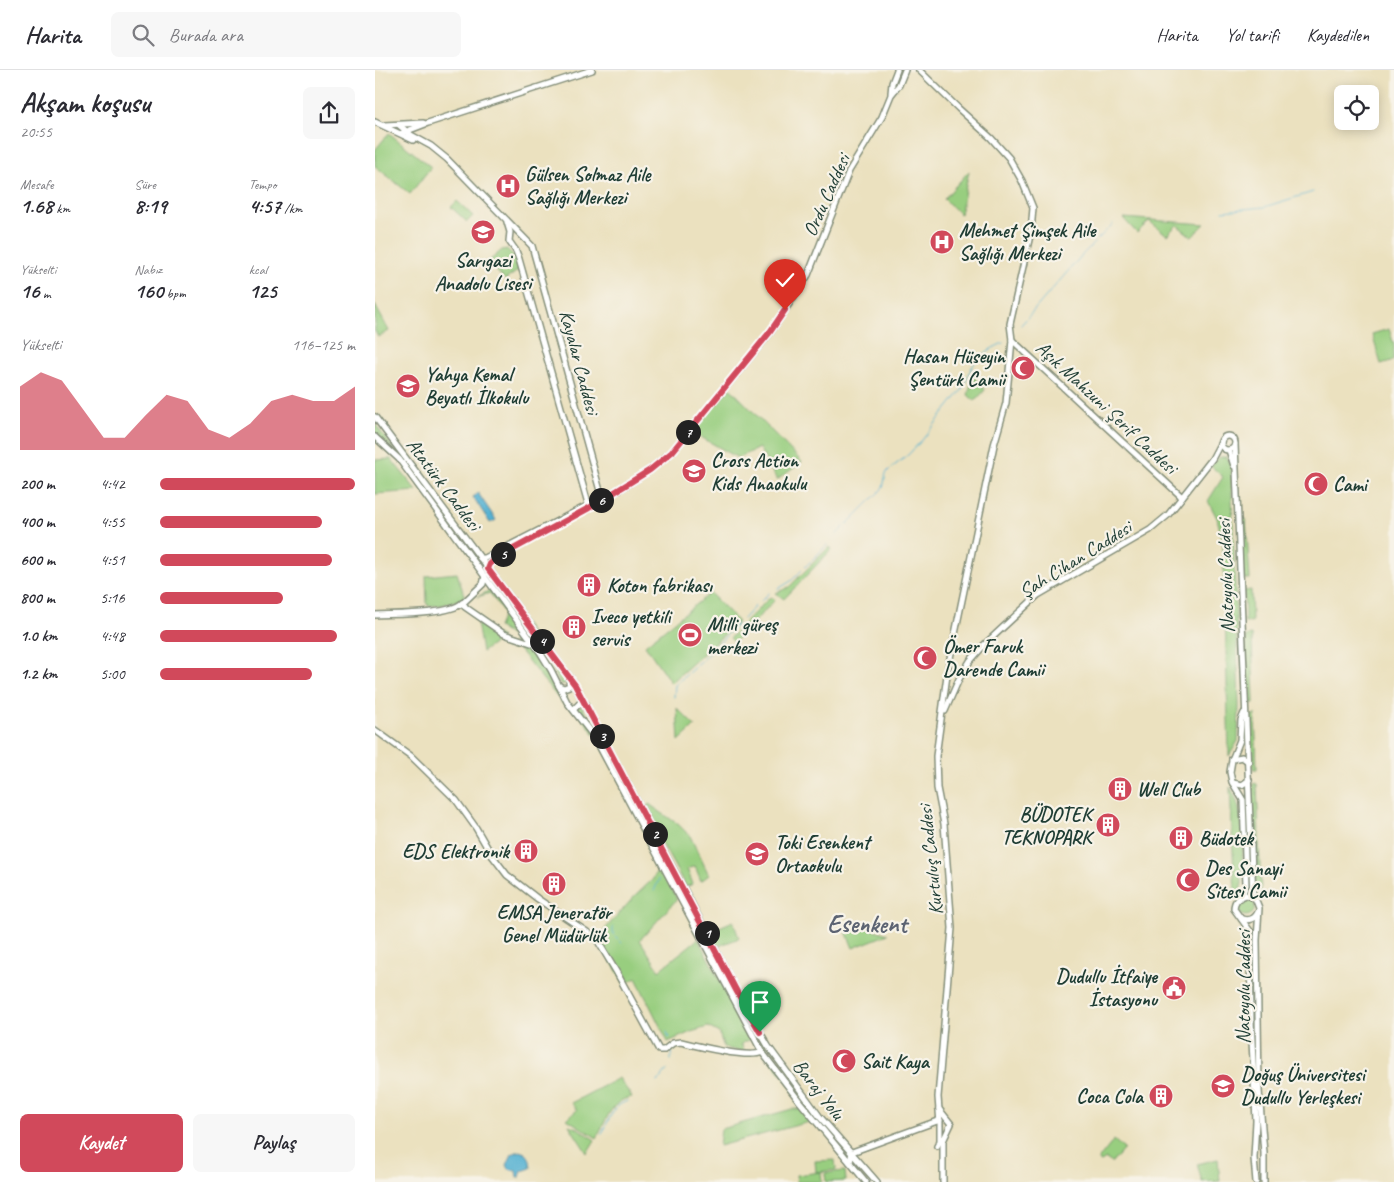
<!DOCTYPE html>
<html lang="tr">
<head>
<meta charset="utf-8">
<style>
  :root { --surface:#fff; --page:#f7f7f7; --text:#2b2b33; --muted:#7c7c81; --line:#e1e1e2; --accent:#d1495b }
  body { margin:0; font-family:Caveat,sans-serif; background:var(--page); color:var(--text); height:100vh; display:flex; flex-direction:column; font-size:19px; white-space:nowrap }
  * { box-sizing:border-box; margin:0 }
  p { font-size:16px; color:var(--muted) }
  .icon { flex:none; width:28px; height:28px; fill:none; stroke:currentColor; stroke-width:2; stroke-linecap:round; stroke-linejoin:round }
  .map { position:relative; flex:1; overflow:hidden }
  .details { display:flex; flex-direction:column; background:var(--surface); width:375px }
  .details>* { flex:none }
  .buttons { position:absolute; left:959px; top:15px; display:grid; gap:10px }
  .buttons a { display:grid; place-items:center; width:45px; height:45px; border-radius:8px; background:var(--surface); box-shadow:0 2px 12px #0003; font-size:25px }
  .pin { position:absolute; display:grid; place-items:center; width:42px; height:42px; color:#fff; margin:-51px -21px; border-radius:50% 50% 50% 0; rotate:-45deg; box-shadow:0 0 5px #0007 }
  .pin .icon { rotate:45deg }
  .km { position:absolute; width:25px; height:25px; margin:-12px; border-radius:50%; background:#222; color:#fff; font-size:14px; line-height:25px; text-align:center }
  .round { display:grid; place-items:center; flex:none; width:52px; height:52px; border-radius:8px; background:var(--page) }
  .head { display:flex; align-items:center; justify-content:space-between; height:85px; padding:0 20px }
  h1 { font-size:28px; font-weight:700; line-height:38px }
  .stats { display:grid; grid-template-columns:repeat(3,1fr); gap:8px; height:85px; padding:5px 20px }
  .stats div { display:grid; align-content:center }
  .stats b { font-size:21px; font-weight:700 }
  .stats small { font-size:14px; font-weight:400 }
  .stats p { font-size:14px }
  .chart { height:140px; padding:10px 20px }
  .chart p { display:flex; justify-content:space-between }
  .chart svg { width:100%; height:90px; margin-top:5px; fill:var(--accent); opacity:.7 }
  .button { display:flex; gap:10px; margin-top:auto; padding:10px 20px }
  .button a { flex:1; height:58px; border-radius:8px; background:var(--accent); color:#fff; font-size:20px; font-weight:700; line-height:58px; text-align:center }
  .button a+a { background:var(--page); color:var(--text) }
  ul { padding:0 20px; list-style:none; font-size:16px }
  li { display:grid; grid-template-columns:80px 60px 1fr; align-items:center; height:38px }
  li i { height:12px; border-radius:6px; background:var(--accent) }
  header { display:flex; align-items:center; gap:30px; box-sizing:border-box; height:70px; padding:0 25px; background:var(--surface); border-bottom:1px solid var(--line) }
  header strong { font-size:24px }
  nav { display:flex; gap:28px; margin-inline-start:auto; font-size:18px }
  .search { width:350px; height:45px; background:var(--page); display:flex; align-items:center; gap:12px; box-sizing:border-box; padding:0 18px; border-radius:8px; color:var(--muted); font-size:19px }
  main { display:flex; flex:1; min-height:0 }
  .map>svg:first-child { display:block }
  .green { fill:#98ce7f; stroke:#5c865a }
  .water { fill:#54b1d2; stroke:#3a7783 }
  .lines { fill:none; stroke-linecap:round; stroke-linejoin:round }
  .stream { stroke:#54b1d2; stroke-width:1 }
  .secondary-casing { stroke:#858f7a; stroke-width:8 }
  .primary-casing { stroke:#858f7a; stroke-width:8 }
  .secondary { stroke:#fff; stroke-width:5 }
  .primary { stroke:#fff; stroke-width:5 }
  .route-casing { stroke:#fff; stroke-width:10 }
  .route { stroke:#d1495b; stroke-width:6 }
  .labels { text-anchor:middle; stroke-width:4.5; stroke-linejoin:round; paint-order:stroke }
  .poi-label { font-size:20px; font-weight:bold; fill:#1f3d34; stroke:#f7f3e8; text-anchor:start }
  .street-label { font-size:20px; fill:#1f3d34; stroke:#f7f3e8 }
  .district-label { font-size:25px; font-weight:bold; fill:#5c6372; stroke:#f7f3e8 }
</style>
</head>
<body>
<header>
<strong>Harita</strong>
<div class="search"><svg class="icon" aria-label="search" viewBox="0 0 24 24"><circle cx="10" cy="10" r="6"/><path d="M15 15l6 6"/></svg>Burada ara</div>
<nav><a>Harita</a><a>Yol tarifi</a><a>Kaydedilen</a></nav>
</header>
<main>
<section class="details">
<div class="head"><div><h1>Akşam koşusu</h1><p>20:55</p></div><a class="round"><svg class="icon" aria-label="share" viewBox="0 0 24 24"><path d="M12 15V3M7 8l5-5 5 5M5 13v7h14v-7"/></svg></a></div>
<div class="stats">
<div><p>Mesafe</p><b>1.68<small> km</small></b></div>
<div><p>Süre</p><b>8:19</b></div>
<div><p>Tempo</p><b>4:57<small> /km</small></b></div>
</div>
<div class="stats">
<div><p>Yükselti</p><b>16<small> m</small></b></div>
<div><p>Nabız</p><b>160<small> bpm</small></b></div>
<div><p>kcal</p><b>125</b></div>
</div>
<div class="chart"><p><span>Yükselti</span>116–125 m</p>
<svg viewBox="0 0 160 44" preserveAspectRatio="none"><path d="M0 44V13L10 6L20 10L30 24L40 38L50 38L60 27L70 17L80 20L90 34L100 38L110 31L120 20L130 17L140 20L150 20L160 13V44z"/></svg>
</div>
<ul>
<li><b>200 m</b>4:42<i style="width:100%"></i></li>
<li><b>400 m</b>4:55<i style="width:83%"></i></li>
<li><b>600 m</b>4:51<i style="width:88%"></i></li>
<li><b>800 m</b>5:16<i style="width:63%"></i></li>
<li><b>1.0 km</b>4:48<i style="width:91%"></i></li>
<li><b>1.2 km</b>5:00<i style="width:78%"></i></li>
</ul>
<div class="button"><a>Kaydet</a><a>Paylaş</a></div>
</section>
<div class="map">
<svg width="1019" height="1112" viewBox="0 0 1019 1112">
  <rect width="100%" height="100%" fill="#f7f3e8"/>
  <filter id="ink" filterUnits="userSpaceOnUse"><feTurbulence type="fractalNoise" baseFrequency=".02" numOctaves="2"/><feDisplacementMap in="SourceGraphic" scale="10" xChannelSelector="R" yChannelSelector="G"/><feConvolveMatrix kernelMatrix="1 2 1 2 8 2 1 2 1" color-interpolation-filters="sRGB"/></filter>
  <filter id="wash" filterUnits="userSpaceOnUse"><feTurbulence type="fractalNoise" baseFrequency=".0096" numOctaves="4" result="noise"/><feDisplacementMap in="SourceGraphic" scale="20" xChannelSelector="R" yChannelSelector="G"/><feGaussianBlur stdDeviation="1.12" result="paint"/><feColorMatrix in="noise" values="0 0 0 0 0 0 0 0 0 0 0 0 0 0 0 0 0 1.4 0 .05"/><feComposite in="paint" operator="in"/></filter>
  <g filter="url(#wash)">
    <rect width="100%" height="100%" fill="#ebe1bf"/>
    <g class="green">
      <polygon points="14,63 56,97 35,124 0,96 0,80"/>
      <polygon points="594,101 585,144 569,129"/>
      <polygon points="82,131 98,146 92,152 76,137"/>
      <polygon points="748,148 830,154 817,167 802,155 792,165 774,151 762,163"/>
      <polygon points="132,179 139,186 144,200 130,210 113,192 127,180"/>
      <polygon points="0,235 14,261 3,267 0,261"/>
      <polygon points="1014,259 1019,275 1019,290 1006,294 997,264"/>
      <polygon points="598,306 610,320 600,331 593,325"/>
      <polygon points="355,318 427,392 402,410 384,378 363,388 317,362"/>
      <polygon points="0,354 190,609 190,614 185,614 178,598 149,556 19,381 0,363"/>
      <polygon points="845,387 852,387 856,395 864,635 863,671 854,686 848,473 842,448 833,431 848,407 836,396"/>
      <polygon points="16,389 42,421 0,424 0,390"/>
      <polygon points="871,449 875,509 869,509 865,450"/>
      <polygon points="454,477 457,479 409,529 401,523 414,517"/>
      <polygon points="82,503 90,528 67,535 53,536 52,533 51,506"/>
      <polygon points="117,519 151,567 135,565 123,557 129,543 115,523 102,527"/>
      <polygon points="876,520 877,552 870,552 869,521"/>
      <polygon points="335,523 363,552 296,613 270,575"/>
      <polygon points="395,527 400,530 359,572 355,568"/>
      <polygon points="102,553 127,568 107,582"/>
      <polygon points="877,565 879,633 873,633 871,566"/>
      <path d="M137,571C142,573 148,573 152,576C165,583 181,619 187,633Z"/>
      <polygon points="203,636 207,636 306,818 304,819 222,667 201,640"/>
      <polygon points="302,638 320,656 304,671"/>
      <polygon points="880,643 882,699 878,699 875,648"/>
      <polygon points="879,713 882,714 886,823 881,820 877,722"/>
      <path d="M855,717C872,743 867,784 867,814L865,820L860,825Z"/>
      <polygon points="274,734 304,755 315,766 334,805 326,811 320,796 312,799 318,814 311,817 269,741"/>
      <polygon points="286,799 302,829 265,870 284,900 323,869 376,969 366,974 370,982 349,978 344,963 333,957 316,962 293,972 261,908 250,914 222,868 259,827 278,809 281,802"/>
      <circle cx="871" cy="837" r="9"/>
      <polygon points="311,829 395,984 420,1019 458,1064 456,1065 419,1020 393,986 309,830"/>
      <polygon points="358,851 364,868 341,877 333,862"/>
      <polygon points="483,855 513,864 478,878 470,859"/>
      <path d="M244,1008L257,1027C236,1030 231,1051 222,1068L192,1049L202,1040L196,1033Z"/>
      <polygon points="417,1039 427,1039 438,1051 344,1076 346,1059"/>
      <polygon points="194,1055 204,1059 220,1070 212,1083"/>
      <polygon points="739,1070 749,1079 737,1093 731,1089 726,1092 723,1090"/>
      <polygon points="843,1089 845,1111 827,1112 822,1094"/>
      <polygon points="460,1090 461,1100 441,1102 440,1091"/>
      <polygon points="470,1101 471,1111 451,1112 450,1103"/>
      <polygon points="446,1102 447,1112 422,1112 421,1105"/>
    </g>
    <g class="water">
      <polygon points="103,423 121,450 115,453 98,427"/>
      <path d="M144,1081C154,1083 155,1088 156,1098L147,1101L145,1107H142L141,1101L134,1099L132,1095L137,1084Z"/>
    </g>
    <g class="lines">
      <g class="stream">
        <polyline points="848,141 889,137 938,122"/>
        <polyline points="646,255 708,184 738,154"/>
        <path d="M462,464L508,418L511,403L515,399L533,385L548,369L587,320C591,314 592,307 595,301C602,286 613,280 628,273"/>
        <polyline points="403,519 416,511 452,475"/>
        <polyline points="386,531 394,523"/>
        <polyline points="368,549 380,536"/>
        <polyline points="299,627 300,615 335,583 362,554"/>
        <polyline points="279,821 284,809"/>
        <polyline points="238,857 238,864 247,873"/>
        <polyline points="292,962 294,968"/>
        <polyline points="296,990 297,978"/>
        <polyline points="282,1012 293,999"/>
        <path d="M227,1064C233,1052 238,1034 253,1031"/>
      </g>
    </g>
  </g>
  <g filter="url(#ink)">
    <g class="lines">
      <defs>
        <g id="secondary">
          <polyline points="544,0 584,39 616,68 634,88 647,111 658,138 656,161 635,254 637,270 631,333 619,375 573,598 561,686 562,718 569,754 577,858 565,1003 563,1027 565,1054"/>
          <polyline points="516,23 517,13 522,0"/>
          <polyline points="0,52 38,70"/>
          <polyline points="9,55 48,53"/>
          <polyline points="24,55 36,65 56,76 72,89 157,176 227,428"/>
          <polyline points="27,63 53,53 217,0"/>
          <polyline points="132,152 135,162 134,171 141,181 144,189 214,437"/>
          <polyline points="637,270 807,427"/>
          <circle cx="853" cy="373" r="7"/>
          <polyline points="860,374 878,827"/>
          <polyline points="854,380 859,396"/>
          <polyline points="105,488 110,488 245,419 275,400 297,382 395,263 433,205 474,101 507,47 516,25 524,15 530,0"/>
          <polyline points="113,499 115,494 122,488 194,448"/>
          <path d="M0,545C19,544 75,545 87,533L90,536"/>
          <polyline points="570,641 584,609 595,591 609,575 663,525 775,460 793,445 837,389 846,372"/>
          <path d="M0,660L36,686L81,730L101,758L116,784L132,805L163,829L221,868L242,903L284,980H289L298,973L306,972C322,976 375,989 387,982"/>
          <polyline points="857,689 867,687 874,692"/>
          <polyline points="858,713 867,715 874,710"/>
          <polyline points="867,826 871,815 868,730 857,712 855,702 857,690 865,670 866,650 869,643"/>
          <path d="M867,849C874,851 880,849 883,842"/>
          <polyline points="564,1039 576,1054 568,1071 568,1112"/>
          <polyline points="562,1076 565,1071 565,1056"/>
          <polyline points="475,1092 477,1082 565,1050"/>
          <path d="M881,1112L879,1088L881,1051L876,951L875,861L859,839C859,831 863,827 871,825L880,828L884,838L882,870L884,1020L889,1083V1112"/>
        </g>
        <g id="primary">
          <polyline points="0,347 198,612 311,823 362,922 393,976 445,1047 502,1112"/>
          <polyline points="0,367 24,389 165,582 176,600 192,632 220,668 387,982 425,1032 491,1112"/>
          <polyline points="88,533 108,514 110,506"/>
          <polyline points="90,537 129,564 159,574"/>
          <polyline points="184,616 189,618 194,616 195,608"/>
          <polyline points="199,639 205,633 211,634"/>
        </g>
      </defs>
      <use href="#secondary" class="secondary-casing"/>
      <use href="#primary" class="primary-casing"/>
      <use href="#secondary" class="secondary"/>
      <use href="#primary" class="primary"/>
    </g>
  </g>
  <g class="lines" filter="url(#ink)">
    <defs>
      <polyline id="route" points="385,962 362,922 200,615 113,499 115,494 122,488 214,438 275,400 297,382 395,262 410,240"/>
    </defs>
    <use href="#route" class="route-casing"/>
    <use href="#route" class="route"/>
  </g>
  <defs>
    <symbol id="hospital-disc" viewBox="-11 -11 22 22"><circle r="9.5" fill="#d1495b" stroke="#f7f3e8"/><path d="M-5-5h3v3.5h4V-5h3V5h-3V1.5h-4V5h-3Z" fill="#fff"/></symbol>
    <symbol id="school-disc" viewBox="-11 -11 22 22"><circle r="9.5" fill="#d1495b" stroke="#f7f3e8"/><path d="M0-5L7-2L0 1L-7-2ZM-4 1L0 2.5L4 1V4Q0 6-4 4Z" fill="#fff"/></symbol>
    <symbol id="mosque-disc" viewBox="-11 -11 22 22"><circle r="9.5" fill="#d1495b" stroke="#f7f3e8"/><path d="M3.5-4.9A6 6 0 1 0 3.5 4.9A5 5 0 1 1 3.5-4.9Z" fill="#fff"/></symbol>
    <symbol id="building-disc" viewBox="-11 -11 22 22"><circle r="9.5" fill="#d1495b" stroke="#f7f3e8"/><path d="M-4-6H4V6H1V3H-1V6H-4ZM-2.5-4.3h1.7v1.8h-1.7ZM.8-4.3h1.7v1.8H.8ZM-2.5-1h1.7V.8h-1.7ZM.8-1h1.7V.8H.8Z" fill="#fff"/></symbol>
    <symbol id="stadium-disc" viewBox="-11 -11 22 22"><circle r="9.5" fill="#d1495b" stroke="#f7f3e8"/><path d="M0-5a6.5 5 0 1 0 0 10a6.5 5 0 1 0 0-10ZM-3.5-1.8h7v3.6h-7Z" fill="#fff"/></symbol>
    <symbol id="civic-disc" viewBox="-11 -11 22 22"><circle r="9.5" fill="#d1495b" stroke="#f7f3e8"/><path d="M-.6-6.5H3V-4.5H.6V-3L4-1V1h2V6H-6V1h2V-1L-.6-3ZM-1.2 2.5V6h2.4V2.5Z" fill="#fff"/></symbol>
    <symbol id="university-disc" viewBox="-11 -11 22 22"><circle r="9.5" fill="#d1495b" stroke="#f7f3e8"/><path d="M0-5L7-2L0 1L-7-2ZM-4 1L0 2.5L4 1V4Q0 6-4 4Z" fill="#fff"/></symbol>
  </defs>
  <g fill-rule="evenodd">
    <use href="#hospital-disc" x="119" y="102" width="28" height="28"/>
    <use href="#school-disc" x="94" y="148" width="28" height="28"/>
    <use href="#hospital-disc" x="553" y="158" width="28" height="28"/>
    <use href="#mosque-disc" x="634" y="284" width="28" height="28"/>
    <use href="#school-disc" x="19" y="302" width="28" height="28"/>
    <use href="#school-disc" x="305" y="387" width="28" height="28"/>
    <use href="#mosque-disc" x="927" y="400" width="28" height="28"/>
    <use href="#building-disc" x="200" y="501" width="28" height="28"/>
    <use href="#building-disc" x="185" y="543" width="28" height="28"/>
    <use href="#stadium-disc" x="301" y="551" width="28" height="28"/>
    <use href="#mosque-disc" x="536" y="574" width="28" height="28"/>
    <use href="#building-disc" x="731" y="705" width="28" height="28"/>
    <use href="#building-disc" x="719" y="741" width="28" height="28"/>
    <use href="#building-disc" x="792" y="754" width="28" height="28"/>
    <use href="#building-disc" x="137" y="767" width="28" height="28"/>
    <use href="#school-disc" x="368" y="770" width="28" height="28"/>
    <use href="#mosque-disc" x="799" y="796" width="28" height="28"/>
    <use href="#building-disc" x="165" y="800" width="28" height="28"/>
    <use href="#civic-disc" x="785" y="904" width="28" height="28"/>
    <use href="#mosque-disc" x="455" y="977" width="28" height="28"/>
    <use href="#university-disc" x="834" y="1002" width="28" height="28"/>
    <use href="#building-disc" x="772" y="1012" width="28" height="28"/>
  </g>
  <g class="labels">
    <g class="poi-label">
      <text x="150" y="111">Gülsen Solmaz Aile<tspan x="150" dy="23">Sağlığı Merkezi</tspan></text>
      <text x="584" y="167">Mehmet Şimşek Aile<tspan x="584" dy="23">Sağlığı Merkezi</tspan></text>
      <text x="108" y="197" text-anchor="middle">Sarıgazi<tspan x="108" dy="23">Anadolu Lisesi</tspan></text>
      <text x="630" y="293" text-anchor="end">Hasan Hüseyin<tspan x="630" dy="23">Şentürk Camii</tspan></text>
      <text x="50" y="311">Yahya Kemal<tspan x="50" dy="23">Beyatlı İlkokulu</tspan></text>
      <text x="336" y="397">Cross Action<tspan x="336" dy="23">Kids Anaokulu</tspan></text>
      <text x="958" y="421">Cami</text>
      <text x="232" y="522">Koton fabrikası</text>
      <text x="216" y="553">Iveco yetkili<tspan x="216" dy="23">servis</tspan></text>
      <text x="332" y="561">Milli güreş<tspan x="332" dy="23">merkezi</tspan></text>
      <text x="568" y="583">Ömer Faruk<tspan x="568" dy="23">Darende Camii</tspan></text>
      <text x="762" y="726">Well Club</text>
      <text x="716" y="751" text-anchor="end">BÜDOTEK<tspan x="716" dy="23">TEKNOPARK</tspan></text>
      <text x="824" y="775">Büdotek</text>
      <text x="400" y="779">Toki Esenkent<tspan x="400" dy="23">Ortaokulu</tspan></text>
      <text x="134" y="788" text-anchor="end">EDS Elektronik</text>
      <text x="830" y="805">Des Sanayi<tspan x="830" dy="23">Sitesi Camii</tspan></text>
      <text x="179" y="849" text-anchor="middle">EMSA Jeneratör<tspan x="179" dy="23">Genel Müdürlük</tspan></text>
      <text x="782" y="913" text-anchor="end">Dudullu İtfaiye<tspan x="782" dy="23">İstasyonu</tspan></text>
      <text x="486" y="998">Sait Kaya</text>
      <text x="866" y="1011">Doğuş Üniversitesi<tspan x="866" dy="23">Dudullu Yerleşkesi</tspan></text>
      <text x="768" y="1033" text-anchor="end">Coca Cola</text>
    </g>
    <g class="street-label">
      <text transform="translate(451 125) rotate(-66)" y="7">Ordu Caddesi</text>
      <text transform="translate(205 292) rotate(75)" y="7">Kayalar Caddesi</text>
      <text transform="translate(732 337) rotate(43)" y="7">Aşık Mahzuni Şerif Caddesi</text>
      <text transform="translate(69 414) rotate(53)" y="7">Atatürk Caddesi</text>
      <text transform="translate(700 489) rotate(-32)" y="7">Şah Cihan Caddesi</text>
      <text transform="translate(850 506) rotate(-92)" y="7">Natoyolu Caddesi</text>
      <text transform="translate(555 790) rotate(-96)" y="7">Kurtuluş Caddesi</text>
      <text transform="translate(868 917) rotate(-90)" y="7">Natoyolu Caddesi</text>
      <text transform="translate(444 1019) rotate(52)" y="7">Baraj Yolu</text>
    </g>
    <g class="district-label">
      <text x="492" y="862">Esenkent</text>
    </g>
  </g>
</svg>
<div class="buttons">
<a><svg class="icon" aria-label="locate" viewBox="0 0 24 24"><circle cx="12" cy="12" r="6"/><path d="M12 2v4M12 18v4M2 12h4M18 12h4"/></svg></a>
</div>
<div class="pin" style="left:385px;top:962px;background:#1e9e55"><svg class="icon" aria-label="arrive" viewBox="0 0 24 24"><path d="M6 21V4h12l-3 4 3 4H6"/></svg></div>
<div class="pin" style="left:410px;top:240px;background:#d93025"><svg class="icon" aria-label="check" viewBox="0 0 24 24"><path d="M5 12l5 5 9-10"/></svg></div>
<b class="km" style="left:332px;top:863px">1</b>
<b class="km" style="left:280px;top:764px">2</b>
<b class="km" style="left:227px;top:666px">3</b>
<b class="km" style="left:167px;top:571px">4</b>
<b class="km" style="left:128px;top:484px">5</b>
<b class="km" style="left:226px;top:430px">6</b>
<b class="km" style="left:313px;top:362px">7</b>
</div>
</main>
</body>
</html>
